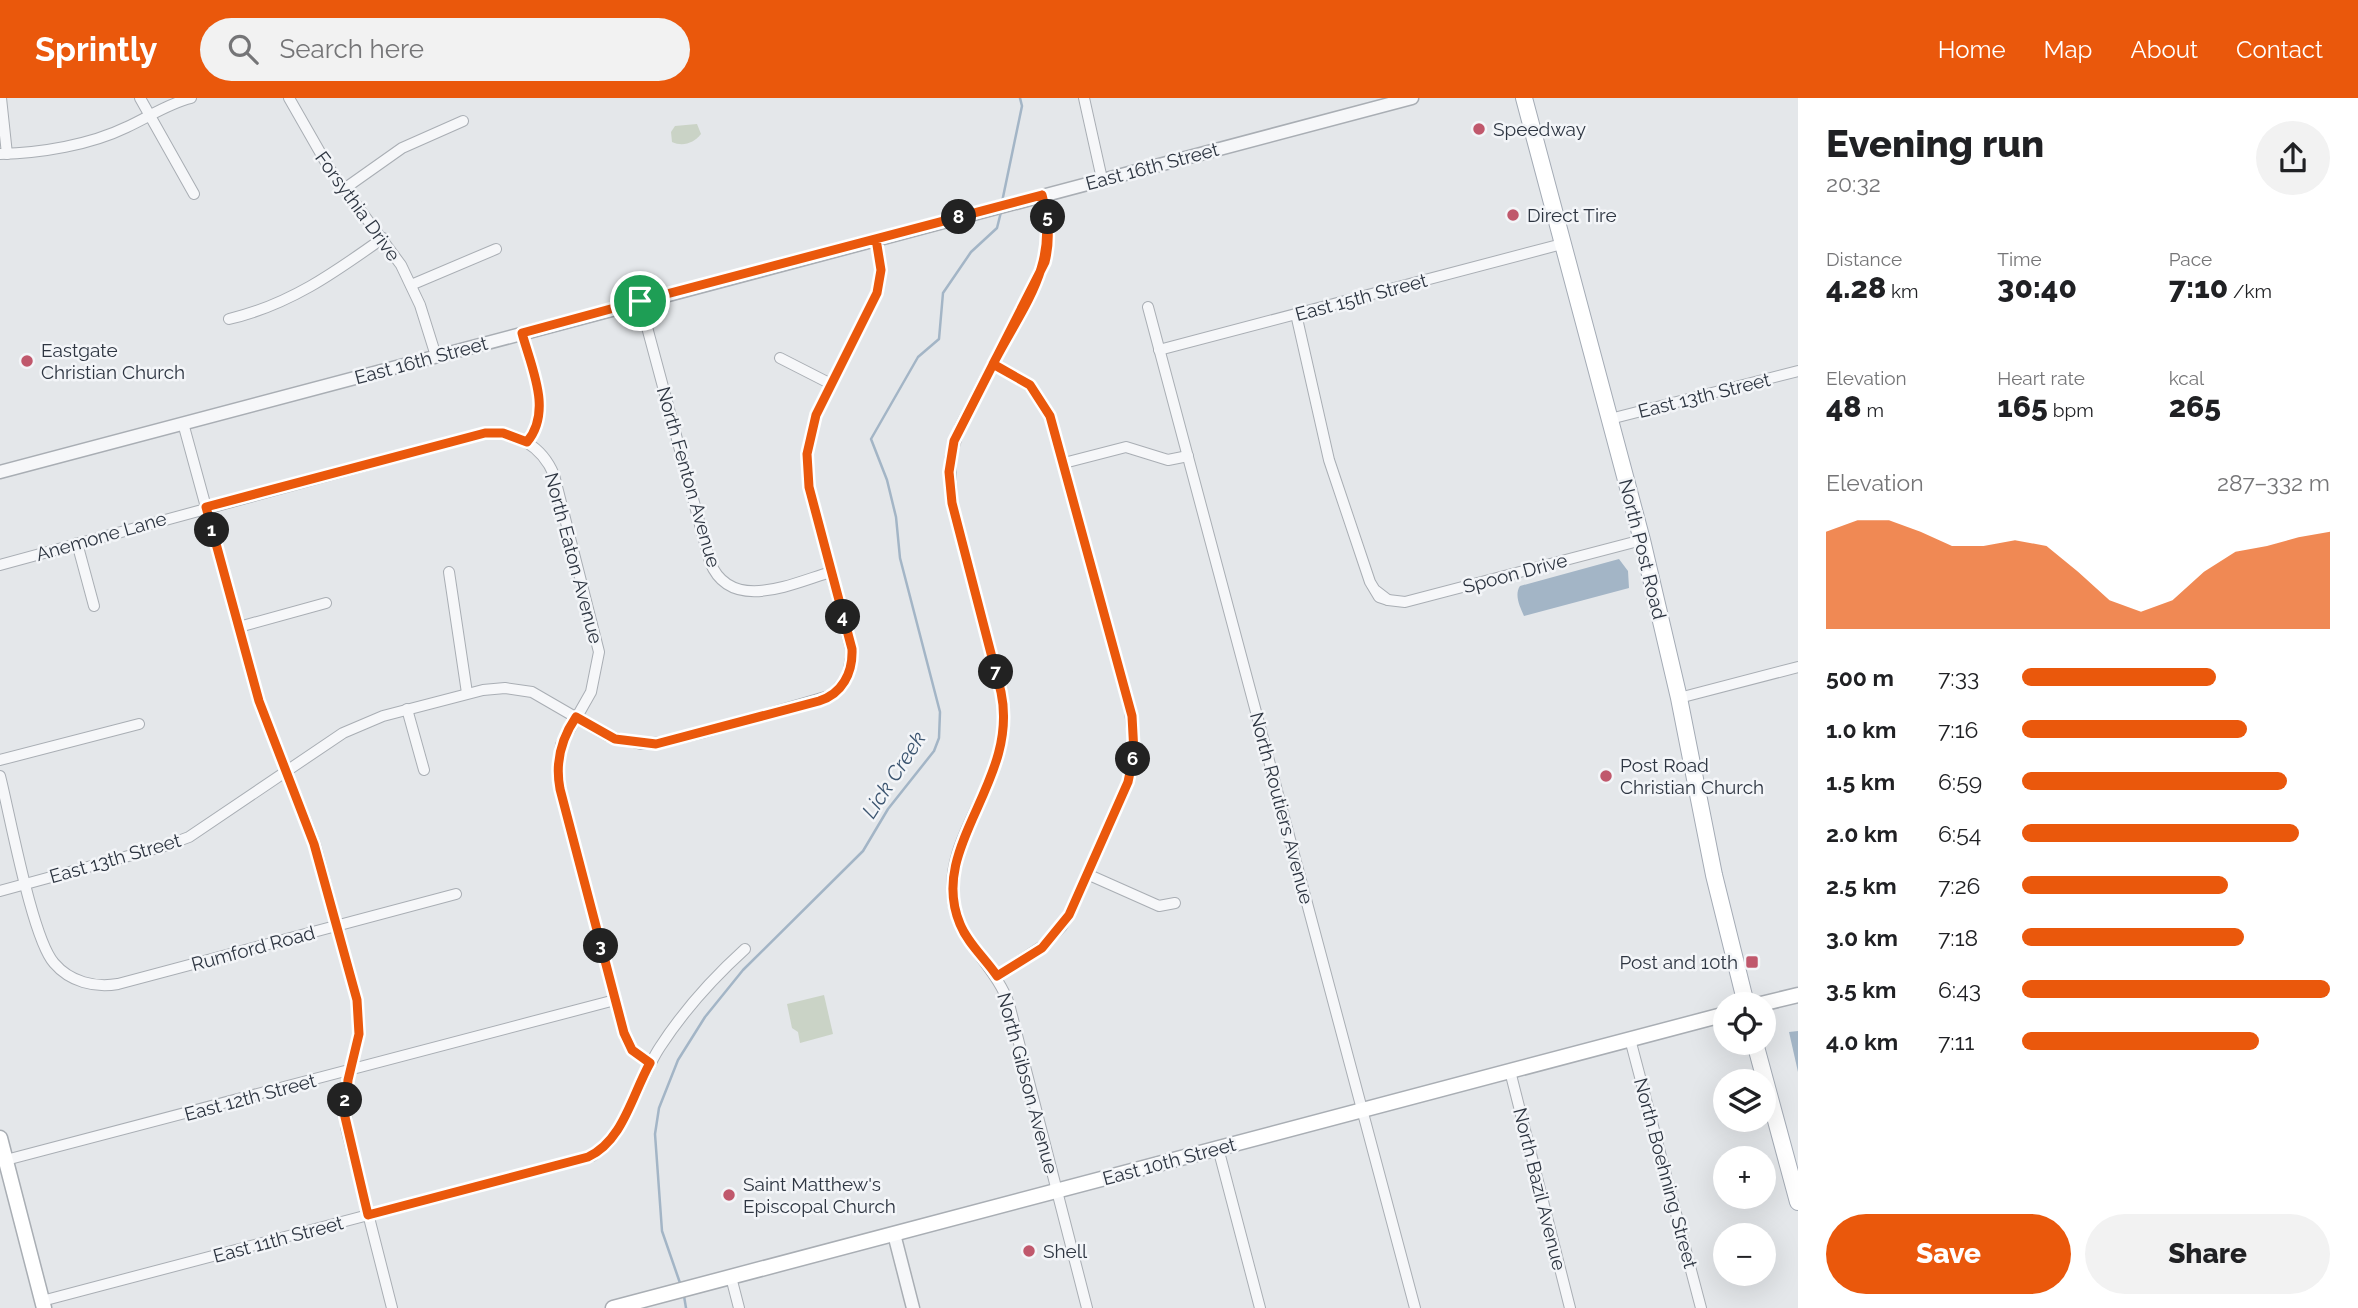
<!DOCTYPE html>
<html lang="en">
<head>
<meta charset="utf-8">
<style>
  :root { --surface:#fff; --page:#f2f2f2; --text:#202124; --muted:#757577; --accent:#ea580c }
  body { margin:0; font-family:Raleway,sans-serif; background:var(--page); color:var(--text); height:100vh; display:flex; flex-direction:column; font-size:26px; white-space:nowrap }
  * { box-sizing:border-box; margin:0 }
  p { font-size:23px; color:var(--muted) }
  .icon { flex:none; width:38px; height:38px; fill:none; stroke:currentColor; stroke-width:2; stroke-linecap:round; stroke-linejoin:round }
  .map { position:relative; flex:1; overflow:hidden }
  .details { display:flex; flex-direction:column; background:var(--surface); width:560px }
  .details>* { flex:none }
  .buttons { position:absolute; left:1713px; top:894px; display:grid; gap:14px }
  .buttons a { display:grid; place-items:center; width:63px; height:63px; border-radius:50%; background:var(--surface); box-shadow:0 7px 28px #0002; font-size:35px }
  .pin { position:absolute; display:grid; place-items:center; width:60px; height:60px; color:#fff; margin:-30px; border:4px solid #fff; border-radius:50%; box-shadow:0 2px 7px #0007 }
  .km { position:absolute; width:35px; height:35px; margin:-18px; border-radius:50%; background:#222; color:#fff; font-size:19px; line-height:35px; text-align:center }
  .round { display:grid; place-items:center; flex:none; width:74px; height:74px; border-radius:37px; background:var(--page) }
  .summary { display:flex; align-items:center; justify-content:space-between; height:119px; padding:0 28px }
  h1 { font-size:38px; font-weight:800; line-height:52px }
  .stats { display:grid; grid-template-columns:repeat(3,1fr); gap:10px; height:119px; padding:7px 28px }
  .stats div { display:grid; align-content:center }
  .stats b { font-size:30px; font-weight:800 }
  .stats small { font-size:19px; font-weight:400 }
  .stats p { font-size:19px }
  .chart { height:196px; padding:14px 28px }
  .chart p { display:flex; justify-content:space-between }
  .chart svg { width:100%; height:126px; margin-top:7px; fill:var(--accent); opacity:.7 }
  .primary-button { display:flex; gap:14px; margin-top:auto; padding:14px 28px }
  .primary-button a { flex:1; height:80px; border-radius:42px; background:var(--accent); color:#fff; font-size:28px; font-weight:800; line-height:80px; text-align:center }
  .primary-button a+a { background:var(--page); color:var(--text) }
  ul { padding:0 28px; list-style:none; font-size:23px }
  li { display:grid; grid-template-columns:112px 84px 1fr; align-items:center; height:52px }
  li i { height:18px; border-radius:9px; background:var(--accent) }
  header { display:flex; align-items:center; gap:42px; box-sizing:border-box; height:98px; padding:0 35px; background:var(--accent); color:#fff }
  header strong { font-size:33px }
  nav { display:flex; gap:38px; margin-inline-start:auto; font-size:24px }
  .search { width:490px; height:63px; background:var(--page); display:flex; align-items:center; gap:18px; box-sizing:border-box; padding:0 24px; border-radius:38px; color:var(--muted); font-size:26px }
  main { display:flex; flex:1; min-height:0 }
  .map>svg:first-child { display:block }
  .green { fill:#cad3c6 }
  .water { fill:#a3b5c6 }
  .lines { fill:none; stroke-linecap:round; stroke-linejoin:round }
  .stream { stroke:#a3b5c6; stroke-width:2.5 }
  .minor-casing { stroke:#a9aeb4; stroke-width:12 }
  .tertiary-casing { stroke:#a9aeb4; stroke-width:15 }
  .secondary-casing { stroke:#a9aeb4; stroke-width:17 }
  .primary-casing { stroke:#a4abb5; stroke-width:18 }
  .minor { stroke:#f6f7f9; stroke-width:10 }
  .tertiary { stroke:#f6f7f9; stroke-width:12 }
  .secondary { stroke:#fff; stroke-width:14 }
  .primary { stroke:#fff; stroke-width:16 }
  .route-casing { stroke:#fff; stroke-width:14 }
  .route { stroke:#ea580c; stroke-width:9 }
  .poi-dot { fill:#c0586c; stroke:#f3f5f8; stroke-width:2.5 }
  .labels { text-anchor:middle; stroke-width:5; stroke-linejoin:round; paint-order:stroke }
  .poi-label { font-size:19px; fill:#2d3541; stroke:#f3f5f8; text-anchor:start }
  .street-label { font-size:19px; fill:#2d3541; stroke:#f3f5f8 }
  .water-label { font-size:21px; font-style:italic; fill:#3c5570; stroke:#f3f5f8 }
</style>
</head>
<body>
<header>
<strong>Sprintly</strong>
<div class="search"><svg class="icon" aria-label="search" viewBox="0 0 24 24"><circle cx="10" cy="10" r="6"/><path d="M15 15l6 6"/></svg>Search here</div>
<nav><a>Home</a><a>Map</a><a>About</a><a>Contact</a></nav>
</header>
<main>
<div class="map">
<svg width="1798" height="1210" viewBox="0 0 1798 1210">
  <rect width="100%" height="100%" fill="#e4e7ea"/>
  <g class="green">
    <path d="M697,26L701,36C694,45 683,49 672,44L671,34L675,28Z"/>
    <polygon points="824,897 833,936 800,945 798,934 792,930 787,906"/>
  </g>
  <g class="water">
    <path d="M1619,461L1628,473L1629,490L1524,518C1520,509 1514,497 1520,488Z"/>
    <polygon points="1798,933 1798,974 1789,934"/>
  </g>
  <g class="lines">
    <g class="stream">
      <polyline points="1002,104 1022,8 1020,0"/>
      <polyline points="680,1185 662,1133 655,1036 659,1010 678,962 705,919 743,872 863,753 888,711 934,653 939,640 940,614 900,460 896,419 887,382 871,341 918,259 939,241 943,195 971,154 997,130 1001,114"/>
      <polyline points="684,1198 686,1210"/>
    </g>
    <defs>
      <g id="minor">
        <polyline points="1,0 7,56"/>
        <polyline points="140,0 194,96"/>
        <polyline points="289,0 329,70 401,167 420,207 436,258"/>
        <polyline points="1084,0 1102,81"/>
        <path d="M0,56C41,55 90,47 127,29C149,19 167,6 191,0"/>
        <polyline points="344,91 402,50 463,23"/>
        <path d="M1042,97L1049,135L1045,164L960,329L950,361L952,406L1001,594C1019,678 942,731 953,804C960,844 996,869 1009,906L1087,1210"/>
        <polyline points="411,187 496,151"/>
        <path d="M640,203L710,464C731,516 793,485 831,474"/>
        <polyline points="1148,209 1415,1210"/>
        <polyline points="1296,216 1329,362 1370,484 1379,499 1388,502 1375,492"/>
        <path d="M229,221C289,207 334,175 383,140"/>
        <path d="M522,235C531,270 553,312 527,344"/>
        <polyline points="1159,252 1562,146"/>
        <polyline points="780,260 831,286"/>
        <polyline points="993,266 1029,287 1050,318 1130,612 1134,648 1128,684 1073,809 1062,828 1044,847 997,878"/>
        <polyline points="1610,321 1798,273"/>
        <polyline points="183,325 259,603 315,746 357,902 359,936 347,989 346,1029 392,1210"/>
        <polyline points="1064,365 1126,349 1168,362 1188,358"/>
        <polyline points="77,445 94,508"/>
        <path d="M0,467L485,335C516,333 542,348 554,377L599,554L591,594L561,647L558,669L560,691L625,939L632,952L650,966"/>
        <polyline points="449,474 467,595"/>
        <polyline points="1388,502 1405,504 1642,442"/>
        <polyline points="239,529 326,505"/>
        <polyline points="1679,600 1798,569"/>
        <polyline points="407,611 424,672"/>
        <polyline points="0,662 139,626"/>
        <path d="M0,678C10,717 32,840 54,865C70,884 95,890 118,886L456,796"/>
        <polyline points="1087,776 1159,808 1175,805"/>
        <polyline points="0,793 165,748 189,739 343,635 383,618 483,592 505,590 532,594 608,638 641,646 664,644 702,635 832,597 847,580 852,555 809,389 807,356 816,317 877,195 881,172 876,141"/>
        <polyline points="1630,941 1701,1210"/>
        <polyline points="1510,973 1570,1210"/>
        <polyline points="1218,1050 1260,1210"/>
        <polyline points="6,1062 615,902"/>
        <polyline points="731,1179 739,1210"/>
        <path d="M42,1203L592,1058C625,1039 638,982 660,949C684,912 713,880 745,851"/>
      </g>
      <g id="tertiary">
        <polyline points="0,374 1412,0"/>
        <polyline points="894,1136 913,1210"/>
      </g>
      <g id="secondary">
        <polyline points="1761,906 1798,897"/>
        <polyline points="0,1040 44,1210"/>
        <polyline points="613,1210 1726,916"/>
      </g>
      <g id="primary">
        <polyline points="1524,0 1642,442 1679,600 1714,777 1746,906"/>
        <polyline points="1755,945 1798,1104"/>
      </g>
    </defs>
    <use href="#minor" class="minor-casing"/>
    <use href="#tertiary" class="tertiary-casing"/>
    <use href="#secondary" class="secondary-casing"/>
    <use href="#primary" class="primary-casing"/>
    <use href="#minor" class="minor"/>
    <use href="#tertiary" class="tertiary"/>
    <use href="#secondary" class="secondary"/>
    <use href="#primary" class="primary"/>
  </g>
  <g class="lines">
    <defs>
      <path id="route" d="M640,203L522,235C531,269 553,313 527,344L503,335H485L206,409L259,603L314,746L357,902L359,936L348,982L345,1019L368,1117L588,1059C623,1043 632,997 650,965L632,952L624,935L560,691C555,665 561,641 576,619L615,641L656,646L819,603C842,596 853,575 852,551L809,389L807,356L816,317L877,195L881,172L876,141L1042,97C1060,167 1024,206 993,266L1030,287L1050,318L1132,618L1134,655L1128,684L1069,817L1042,850L997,878C985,860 968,846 960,826C927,748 1020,684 1001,594L952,405L949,374L954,343L1045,164C1051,140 1048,120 1042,97L640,203"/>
    </defs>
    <use href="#route" class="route-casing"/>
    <use href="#route" class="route"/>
  </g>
  <g class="poi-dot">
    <circle cx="1479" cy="31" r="7"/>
    <circle cx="1513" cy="117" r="7"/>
    <circle cx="27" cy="263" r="7"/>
    <circle cx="1606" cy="678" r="7"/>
    <rect x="1745" y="857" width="14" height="14" rx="3.5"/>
    <circle cx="729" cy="1097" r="7"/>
    <circle cx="1029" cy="1153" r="7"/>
  </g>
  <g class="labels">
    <g class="poi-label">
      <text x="1493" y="38">Speedway</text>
      <text x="1527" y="124">Direct Tire</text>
      <text x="41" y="259">Eastgate<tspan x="41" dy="22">Christian Church</tspan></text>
      <text x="1620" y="674">Post Road<tspan x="1620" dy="22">Christian Church</tspan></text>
      <text x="1738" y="871" text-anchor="end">Post and 10th</text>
      <text x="743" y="1093">Saint Matthew's<tspan x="743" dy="22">Episcopal Church</tspan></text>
      <text x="1043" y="1160">Shell</text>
    </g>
    <g class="street-label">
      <text transform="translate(1152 68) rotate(-15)" y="7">East 16th Street</text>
      <text transform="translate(358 108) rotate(54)" y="7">Forsythia Drive</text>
      <text transform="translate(1361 199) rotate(-15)" y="7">East 15th Street</text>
      <text transform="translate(421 262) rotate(-15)" y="7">East 16th Street</text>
      <text transform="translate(1704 297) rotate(-14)" y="7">East 13th Street</text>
      <text transform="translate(689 379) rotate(74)" y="7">North Fenton Avenue</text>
      <text transform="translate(101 438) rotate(-16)" y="7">Anemone Lane</text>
      <text transform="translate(1643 451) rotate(76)" y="7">North Post Road</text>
      <text transform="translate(574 460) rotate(75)" y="7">North Eaton Avenue</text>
      <text transform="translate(1515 475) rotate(-15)" y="7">Spoon Drive</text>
      <text transform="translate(1282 710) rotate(75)" y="7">North Routiers Avenue</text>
      <text transform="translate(115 760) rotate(-16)" y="7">East 13th Street</text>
      <text transform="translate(253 850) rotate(-15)" y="7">Rumford Road</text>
      <text transform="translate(1028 985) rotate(75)" y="7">North Gibson Avenue</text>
      <text transform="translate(250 999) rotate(-15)" y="7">East 12th Street</text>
      <text transform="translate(1169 1063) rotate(-15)" y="7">East 10th Street</text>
      <text transform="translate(1666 1075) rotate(75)" y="7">North Boehning Street</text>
      <text transform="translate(1540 1091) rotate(76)" y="7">North Bazil Avenue</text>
      <text transform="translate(278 1141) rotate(-15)" y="7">East 11th Street</text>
    </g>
    <g class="water-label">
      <text transform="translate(894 677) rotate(-57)" y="7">Lick Creek</text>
    </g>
  </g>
</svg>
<div class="buttons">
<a><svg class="icon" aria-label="locate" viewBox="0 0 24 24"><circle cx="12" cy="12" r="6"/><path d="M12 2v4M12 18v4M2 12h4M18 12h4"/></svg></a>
<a><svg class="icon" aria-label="layers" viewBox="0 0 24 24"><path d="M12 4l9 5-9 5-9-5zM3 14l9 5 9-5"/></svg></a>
<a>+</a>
<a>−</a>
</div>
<div class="pin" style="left:640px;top:203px;background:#1e9e55"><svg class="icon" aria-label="arrive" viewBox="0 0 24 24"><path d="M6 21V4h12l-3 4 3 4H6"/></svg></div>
<b class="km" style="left:212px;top:432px">1</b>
<b class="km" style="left:345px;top:1002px">2</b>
<b class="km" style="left:601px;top:848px">3</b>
<b class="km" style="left:843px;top:519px">4</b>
<b class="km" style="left:1048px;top:119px">5</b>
<b class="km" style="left:1133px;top:661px">6</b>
<b class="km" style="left:996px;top:574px">7</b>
<b class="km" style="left:959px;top:119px">8</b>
</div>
<section class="details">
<div class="summary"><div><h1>Evening run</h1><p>20:32</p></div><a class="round"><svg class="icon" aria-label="share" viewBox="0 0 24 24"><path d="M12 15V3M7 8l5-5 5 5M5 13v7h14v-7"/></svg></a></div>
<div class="stats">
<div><p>Distance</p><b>4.28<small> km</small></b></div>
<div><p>Time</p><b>30:40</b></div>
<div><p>Pace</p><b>7:10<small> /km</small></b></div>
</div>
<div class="stats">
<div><p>Elevation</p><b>48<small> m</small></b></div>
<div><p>Heart rate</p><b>165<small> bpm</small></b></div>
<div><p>kcal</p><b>265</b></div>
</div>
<div class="chart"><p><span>Elevation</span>287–332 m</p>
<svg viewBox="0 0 160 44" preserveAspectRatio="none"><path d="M0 44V10L10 6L20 6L30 10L40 15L50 15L60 13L70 15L80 24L90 34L100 38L110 34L120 24L130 17L140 15L150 12L160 10V44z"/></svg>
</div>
<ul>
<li><b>500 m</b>7:33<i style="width:63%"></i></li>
<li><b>1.0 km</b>7:16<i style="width:73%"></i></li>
<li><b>1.5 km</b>6:59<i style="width:86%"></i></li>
<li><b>2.0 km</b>6:54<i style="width:90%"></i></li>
<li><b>2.5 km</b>7:26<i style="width:67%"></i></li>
<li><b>3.0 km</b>7:18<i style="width:72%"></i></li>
<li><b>3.5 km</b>6:43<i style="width:100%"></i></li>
<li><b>4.0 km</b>7:11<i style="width:77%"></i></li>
</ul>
<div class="primary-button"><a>Save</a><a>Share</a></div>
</section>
</main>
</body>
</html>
